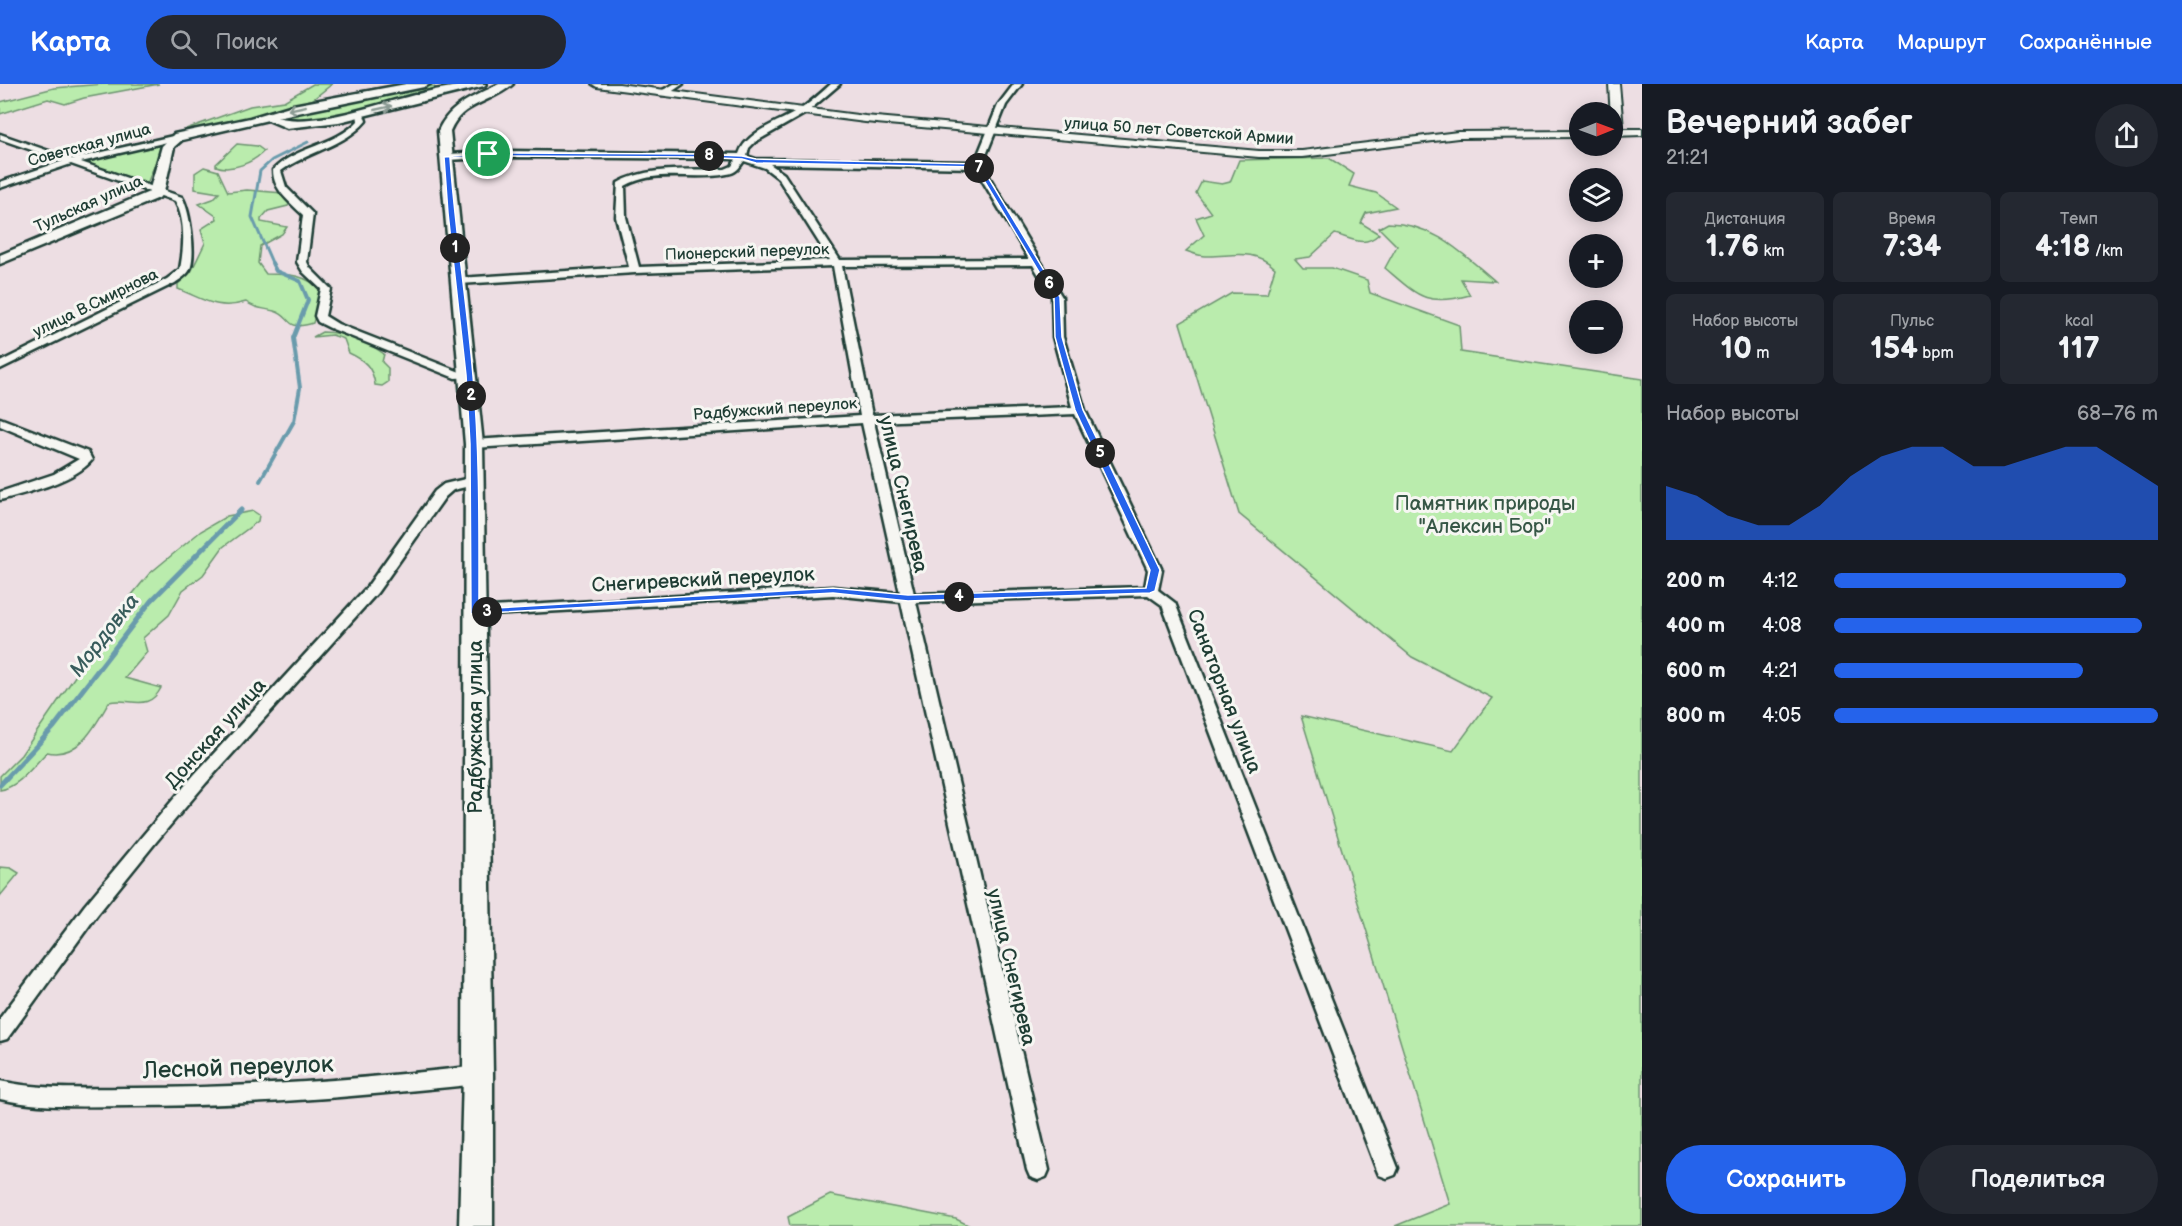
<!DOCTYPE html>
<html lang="ru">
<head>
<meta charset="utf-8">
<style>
  :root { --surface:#171b24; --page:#242831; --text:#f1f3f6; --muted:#9ea1a6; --accent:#2563eb }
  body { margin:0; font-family:"Balsamiq Sans",sans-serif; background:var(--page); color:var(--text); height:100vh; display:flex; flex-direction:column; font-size:22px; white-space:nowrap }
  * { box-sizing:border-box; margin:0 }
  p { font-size:20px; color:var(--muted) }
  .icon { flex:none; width:33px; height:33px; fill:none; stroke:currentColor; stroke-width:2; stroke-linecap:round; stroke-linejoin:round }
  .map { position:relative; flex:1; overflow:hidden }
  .side { display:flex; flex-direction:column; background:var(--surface); width:540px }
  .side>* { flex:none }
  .needle { width:39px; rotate:89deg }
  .fabs { position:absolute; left:1569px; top:18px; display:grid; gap:12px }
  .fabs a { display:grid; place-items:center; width:54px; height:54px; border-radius:50%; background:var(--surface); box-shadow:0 3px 15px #0003; font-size:30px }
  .pin { position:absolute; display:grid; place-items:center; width:51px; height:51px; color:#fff; margin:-26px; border:3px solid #fff; border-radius:50%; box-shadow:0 2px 6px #0007 }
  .km { position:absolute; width:30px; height:30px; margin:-15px; border-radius:50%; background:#222; color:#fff; font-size:16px; line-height:30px; text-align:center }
  .round { display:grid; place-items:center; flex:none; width:63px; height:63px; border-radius:32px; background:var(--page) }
  .head { display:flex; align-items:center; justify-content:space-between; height:102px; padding:0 24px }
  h1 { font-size:33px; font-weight:600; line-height:45px }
  .metrics { display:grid; grid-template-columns:repeat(3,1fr); gap:9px; height:102px; padding:6px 24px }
  .metrics div { display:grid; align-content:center; border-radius:9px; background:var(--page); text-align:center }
  .metrics b { font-size:30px; font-weight:600 }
  .metrics small { font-size:16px; font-weight:400 }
  .metrics p { font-size:16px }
  .chart { height:168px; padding:12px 24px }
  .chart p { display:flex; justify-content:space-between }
  .chart svg { width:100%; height:108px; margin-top:6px; fill:var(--accent); opacity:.7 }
  .primary-button { display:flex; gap:12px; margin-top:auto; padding:12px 24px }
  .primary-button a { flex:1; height:69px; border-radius:36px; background:var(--accent); color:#fff; font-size:24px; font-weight:600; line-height:69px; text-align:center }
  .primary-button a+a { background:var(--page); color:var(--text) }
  ul { padding:0 24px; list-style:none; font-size:20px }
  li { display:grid; grid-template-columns:96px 72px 1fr; align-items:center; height:45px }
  li i { height:15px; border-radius:8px; background:var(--accent) }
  header { display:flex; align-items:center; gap:36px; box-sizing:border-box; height:84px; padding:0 30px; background:var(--accent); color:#fff }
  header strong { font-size:28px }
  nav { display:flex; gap:33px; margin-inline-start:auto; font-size:21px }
  .search { width:420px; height:54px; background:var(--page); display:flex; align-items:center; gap:15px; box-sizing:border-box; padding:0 21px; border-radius:33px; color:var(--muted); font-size:22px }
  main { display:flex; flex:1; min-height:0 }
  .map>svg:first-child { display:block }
  .green { fill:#baecad; stroke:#6c9470; stroke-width:1.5 }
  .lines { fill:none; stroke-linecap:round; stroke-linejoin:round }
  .stream-far2 { stroke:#699bac; stroke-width:3 }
  .stream-far1 { stroke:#699bac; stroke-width:4 }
  .stream { stroke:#699bac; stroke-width:5 }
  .minor-casing { stroke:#1f3d34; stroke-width:5 }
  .tertiary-casing { stroke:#1f3d34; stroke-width:4 }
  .secondary-casing { stroke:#1f3d34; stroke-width:5 }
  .minor { fill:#f6f6f2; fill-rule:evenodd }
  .tertiary { fill:#f6f6f2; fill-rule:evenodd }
  .secondary { fill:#f6f6f2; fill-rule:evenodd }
  .oneway { stroke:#8a9a93 }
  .route { fill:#2563eb; stroke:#fff; stroke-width:1.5; fill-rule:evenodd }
  .labels { text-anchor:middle; stroke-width:6; stroke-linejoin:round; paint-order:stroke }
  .far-street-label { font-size:16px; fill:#1f3d34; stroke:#f6f6f2 }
  .street-label { font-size:20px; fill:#1f3d34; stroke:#f6f6f2 }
  .park-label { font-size:20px; fill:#365746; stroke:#f6f6f2 }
  .water-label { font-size:21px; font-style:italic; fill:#385c5c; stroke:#f6f6f2 }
  .near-street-label { font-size:24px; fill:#1f3d34; stroke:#f6f6f2 }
</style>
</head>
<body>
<header>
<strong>Карта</strong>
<div class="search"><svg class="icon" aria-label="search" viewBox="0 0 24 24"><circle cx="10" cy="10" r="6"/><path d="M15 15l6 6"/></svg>Поиск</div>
<nav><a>Карта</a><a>Маршрут</a><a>Сохранённые</a></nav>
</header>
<main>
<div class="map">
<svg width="1642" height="1142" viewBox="0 0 1642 1142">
  <rect width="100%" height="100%" fill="#eddee3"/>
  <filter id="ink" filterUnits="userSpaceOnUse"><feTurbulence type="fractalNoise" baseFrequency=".0167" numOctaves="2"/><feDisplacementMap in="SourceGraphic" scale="12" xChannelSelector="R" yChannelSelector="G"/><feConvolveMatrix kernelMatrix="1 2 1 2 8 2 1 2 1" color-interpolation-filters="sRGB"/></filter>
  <g filter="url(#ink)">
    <g class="green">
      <polygon points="104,0 159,0 84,14 65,20 48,15 0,30 0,18 54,4"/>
      <polygon points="313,0 332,0 312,16 275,25 264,30 198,44 186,45 250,22 284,17"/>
      <polygon points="425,2 433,2 439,7 433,10 308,37 282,35 280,33"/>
      <polygon points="163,59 147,100 83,80 86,77"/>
      <path d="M237,60L257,62L264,67C254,78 231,88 216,82V80Z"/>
      <path d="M1329,74L1354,90L1349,102L1376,109L1396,123L1366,129L1361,139L1379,150C1364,164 1353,155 1335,150L1310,173L1295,175L1303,184H1332L1367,196L1370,209L1459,241L1461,268L1642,295V1142H1395L1450,1120L1301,632L1453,667L1492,614L1412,573L1239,430L1180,239L1232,209L1267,210L1275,184C1252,163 1231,173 1205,172C1199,172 1192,169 1186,167L1204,151L1196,134L1211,129L1196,109L1202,97L1222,100L1230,98L1239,76Z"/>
      <path d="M204,83L218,87L228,108L247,106L283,109L290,119L288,122L268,127L261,135V138L287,143L282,150L260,162L258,179L266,190C288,190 308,190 322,208L313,239C284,248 293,232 274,227C262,224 256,225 246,218C217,227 204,215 178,205V200L191,188L205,159L201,145L217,135L216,132L199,120L213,115L219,109L195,105V89Z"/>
      <path d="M1388,139C1433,139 1462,169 1495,197L1461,195L1470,211C1426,223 1418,212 1385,184L1397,162L1379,144Z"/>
      <path d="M322,248C349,249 362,254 384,270L382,278L388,284V298L382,302L375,301C373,283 364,276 349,269L344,255L332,251L313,253Z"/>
      <path d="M253,427L259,431L258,437L223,463L203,491L183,506L169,531L143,554L147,568L125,594L161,604C148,629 130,613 109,618C95,642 79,675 47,668C34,681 19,703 0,706V692L21,671L126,518L149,490L201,447L227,432Z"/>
      <polygon points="0,783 11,784 19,789 0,812"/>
      <polygon points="830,1111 956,1135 970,1142 790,1142 788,1133"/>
    </g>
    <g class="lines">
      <polyline class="stream-far2" points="273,181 252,133 260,87 272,76 308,58"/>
      <polyline class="stream-far1" points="260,397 294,337 300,304 293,254 308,216 300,197 276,187 272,179"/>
      <polyline class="stream" points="0,701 54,643 151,517 241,426"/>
      <defs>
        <g id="minor">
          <polygon points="674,0 683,0 667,11 661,11 661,7"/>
          <path d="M831,0H840L806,29L755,58L749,64L747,72L756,75L975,78L998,21L1014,0H1022L1006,21L982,81L1062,213L1063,253L1085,326L1162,486L1158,506L1175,519L1398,1084L1395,1091L1387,1094L1379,1091L1376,1084L1162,521L1148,511L916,518L1049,1086L1046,1093L1038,1096L1030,1093L1027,1086L901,518L833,511L474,532L467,528L474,524L833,503L900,509L862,339L474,364L468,360L474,356L860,332L833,182L635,189L459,200L454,197L459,194L629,183L616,133L618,99C650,81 689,87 725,85L732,82L736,75L510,73L447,76L443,73L447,70L510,67L739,70C746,48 779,38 798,27C810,19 821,9 831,0ZM744,77L765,84L778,94L830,176L639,183L626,133L625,102C657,84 693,97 727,90C736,89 739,84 744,77ZM770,80L975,84L1029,175L840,176L784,90ZM1033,181L1052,213L1053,253L1072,323L872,331L842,182ZM1075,330L1148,486L1145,503L914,510L874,338Z"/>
          <path d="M357,28H363L366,37C344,63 308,67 281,87L286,103L313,130L307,178L310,184L331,205L325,232L338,240L460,288L473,289V293L455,294L330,244L318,238L315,232L321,205L303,188L297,178L303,131C290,118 273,106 273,86C296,62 335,62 358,37Z"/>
          <path d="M186,49H189V53L81,78L182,113C190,126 197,174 189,187C186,192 179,196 175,199L0,285V278L167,195L180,185C184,164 186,136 175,117L71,80L0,104V98L63,77L0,55V50L72,75Z"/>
          <path d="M0,334L88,368L92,376C75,397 27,409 0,416V408L54,390L79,375L0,342Z"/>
          <polygon points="474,393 480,397 478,400 453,406 445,413 377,509 206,699 156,758 97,831 7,955 0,957 0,934 85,821 144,750 194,691 367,503 435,407 444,400"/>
          <path d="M478,982L485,985L488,991L485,997L478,1000C363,1012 248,1022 132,1022C88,1022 43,1025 0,1015V997C44,1007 92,1004 136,1004C251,1004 365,995 478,982Z"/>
        </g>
        <g id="tertiary">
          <polygon points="592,0 619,0 865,32 1259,67 1302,67 1458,48 1580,47 1580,53 1458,54 1302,73 1259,73 865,38 597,3"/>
          <polygon points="1609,0 1619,0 1623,45 1642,45 1642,51 1612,52"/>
        </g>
        <g id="secondary">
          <path d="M406,0H430L424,3L277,33C294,38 311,35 328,33C380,24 432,0 486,0L484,2L339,38L287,44L268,36L182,56L174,63L164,108L159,114L0,180V171L149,108L162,62L174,50L250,34L293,21Z"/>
          <path d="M499,0H513C492,19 462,18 450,47L483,360L493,991V1142H459L463,991L465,360L438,47C450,20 474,13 499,0Z"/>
        </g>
      </defs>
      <use href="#minor" class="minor-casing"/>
      <use href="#tertiary" class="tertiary-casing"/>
      <use href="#secondary" class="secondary-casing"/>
      <use href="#minor" class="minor"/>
      <use href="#tertiary" class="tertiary"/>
      <use href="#secondary" class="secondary"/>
    </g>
    <defs><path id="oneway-shaft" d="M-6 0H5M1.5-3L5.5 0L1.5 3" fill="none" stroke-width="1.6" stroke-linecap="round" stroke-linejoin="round" transform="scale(1.5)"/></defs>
    <g class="oneway">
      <use href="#oneway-shaft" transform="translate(297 24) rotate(167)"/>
      <use href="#oneway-shaft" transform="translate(383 24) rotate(-13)"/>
    </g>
  </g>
  <path class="route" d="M488,69L696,70L742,72L756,75L980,80L1060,213L1062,253L1083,326L1160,486L1155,507L1150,509L908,517L833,509L471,530L470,360L466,291L448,129L444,73ZM488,72L696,73L742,75L756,79L976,83L1054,213L1055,253L1075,326L1150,486L1146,504L908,511L833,504L479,525C479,448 480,370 473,292C467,219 455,147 450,74Z"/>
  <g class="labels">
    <g class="far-street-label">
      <text transform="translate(1179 46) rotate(4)" y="6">улица 50 лет Советской Армии</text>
      <text transform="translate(89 60) rotate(-15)" y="6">Советская улица</text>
      <text transform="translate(88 119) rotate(-24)" y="6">Тульская улица</text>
      <text transform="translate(747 167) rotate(-2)" y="6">Пионерский переулок</text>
      <text transform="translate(95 218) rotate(-26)" y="6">улица В.Смирнова</text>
      <text transform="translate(775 324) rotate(-4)" y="6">Радбужский переулок</text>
    </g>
    <g class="street-label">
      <text transform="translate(904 410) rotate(77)" y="7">улица Снегирева</text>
      <text transform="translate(703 495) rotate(-3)" y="7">Снегиревский переулок</text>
      <text transform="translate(1225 607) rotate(69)" y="7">Санаторная улица</text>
      <text transform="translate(475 643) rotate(-90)" y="7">Радбужская улица</text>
      <text transform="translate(215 649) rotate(-48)" y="7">Донская улица</text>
      <text transform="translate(1012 883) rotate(77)" y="7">улица Снегирева</text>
    </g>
    <g class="park-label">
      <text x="1485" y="426">Памятник природы<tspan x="1485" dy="23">"Алексин Бор"</tspan></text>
    </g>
    <g class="water-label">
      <text transform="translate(104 551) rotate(-52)" y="7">Мордовка</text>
    </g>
    <g class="near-street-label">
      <text transform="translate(238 983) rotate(-2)" y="8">Лесной переулок</text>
    </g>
  </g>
</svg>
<div class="fabs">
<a><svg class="needle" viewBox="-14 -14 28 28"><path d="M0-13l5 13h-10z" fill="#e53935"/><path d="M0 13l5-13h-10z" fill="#9ea1a6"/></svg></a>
<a><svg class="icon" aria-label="layers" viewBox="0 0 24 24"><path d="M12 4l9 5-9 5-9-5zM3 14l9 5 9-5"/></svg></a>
<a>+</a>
<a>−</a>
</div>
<div class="pin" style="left:488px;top:70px;background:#1e9e55"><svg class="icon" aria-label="arrive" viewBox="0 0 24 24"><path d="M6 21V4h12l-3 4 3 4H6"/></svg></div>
<b class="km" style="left:455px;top:164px">1</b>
<b class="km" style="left:471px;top:312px">2</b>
<b class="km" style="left:487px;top:528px">3</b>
<b class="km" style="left:959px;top:513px">4</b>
<b class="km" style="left:1100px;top:369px">5</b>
<b class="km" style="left:1049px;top:200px">6</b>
<b class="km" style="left:979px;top:84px">7</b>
<b class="km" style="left:709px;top:72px">8</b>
</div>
<section class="side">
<div class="head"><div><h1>Вечерний забег</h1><p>21:21</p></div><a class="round"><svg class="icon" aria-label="share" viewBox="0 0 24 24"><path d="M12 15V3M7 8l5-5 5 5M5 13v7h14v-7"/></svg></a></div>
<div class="metrics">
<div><p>Дистанция</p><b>1.76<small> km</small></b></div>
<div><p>Время</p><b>7:34</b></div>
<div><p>Темп</p><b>4:18<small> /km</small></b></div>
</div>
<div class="metrics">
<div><p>Набор высоты</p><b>10<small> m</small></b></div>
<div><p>Пульс</p><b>154<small> bpm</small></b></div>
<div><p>kcal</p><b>117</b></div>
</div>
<div class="chart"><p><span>Набор высоты</span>68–76 m</p>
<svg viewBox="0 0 160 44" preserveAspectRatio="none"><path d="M0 44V22L10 26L20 34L30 38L40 38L50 30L60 18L70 10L80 6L90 6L100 14L110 14L120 10L130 6L140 6L150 14L160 22V44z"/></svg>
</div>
<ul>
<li><b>200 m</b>4:12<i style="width:90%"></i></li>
<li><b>400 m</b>4:08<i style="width:95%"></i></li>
<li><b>600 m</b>4:21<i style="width:77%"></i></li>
<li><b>800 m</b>4:05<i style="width:100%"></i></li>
</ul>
<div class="primary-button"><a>Сохранить</a><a>Поделиться</a></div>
</section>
</main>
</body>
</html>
